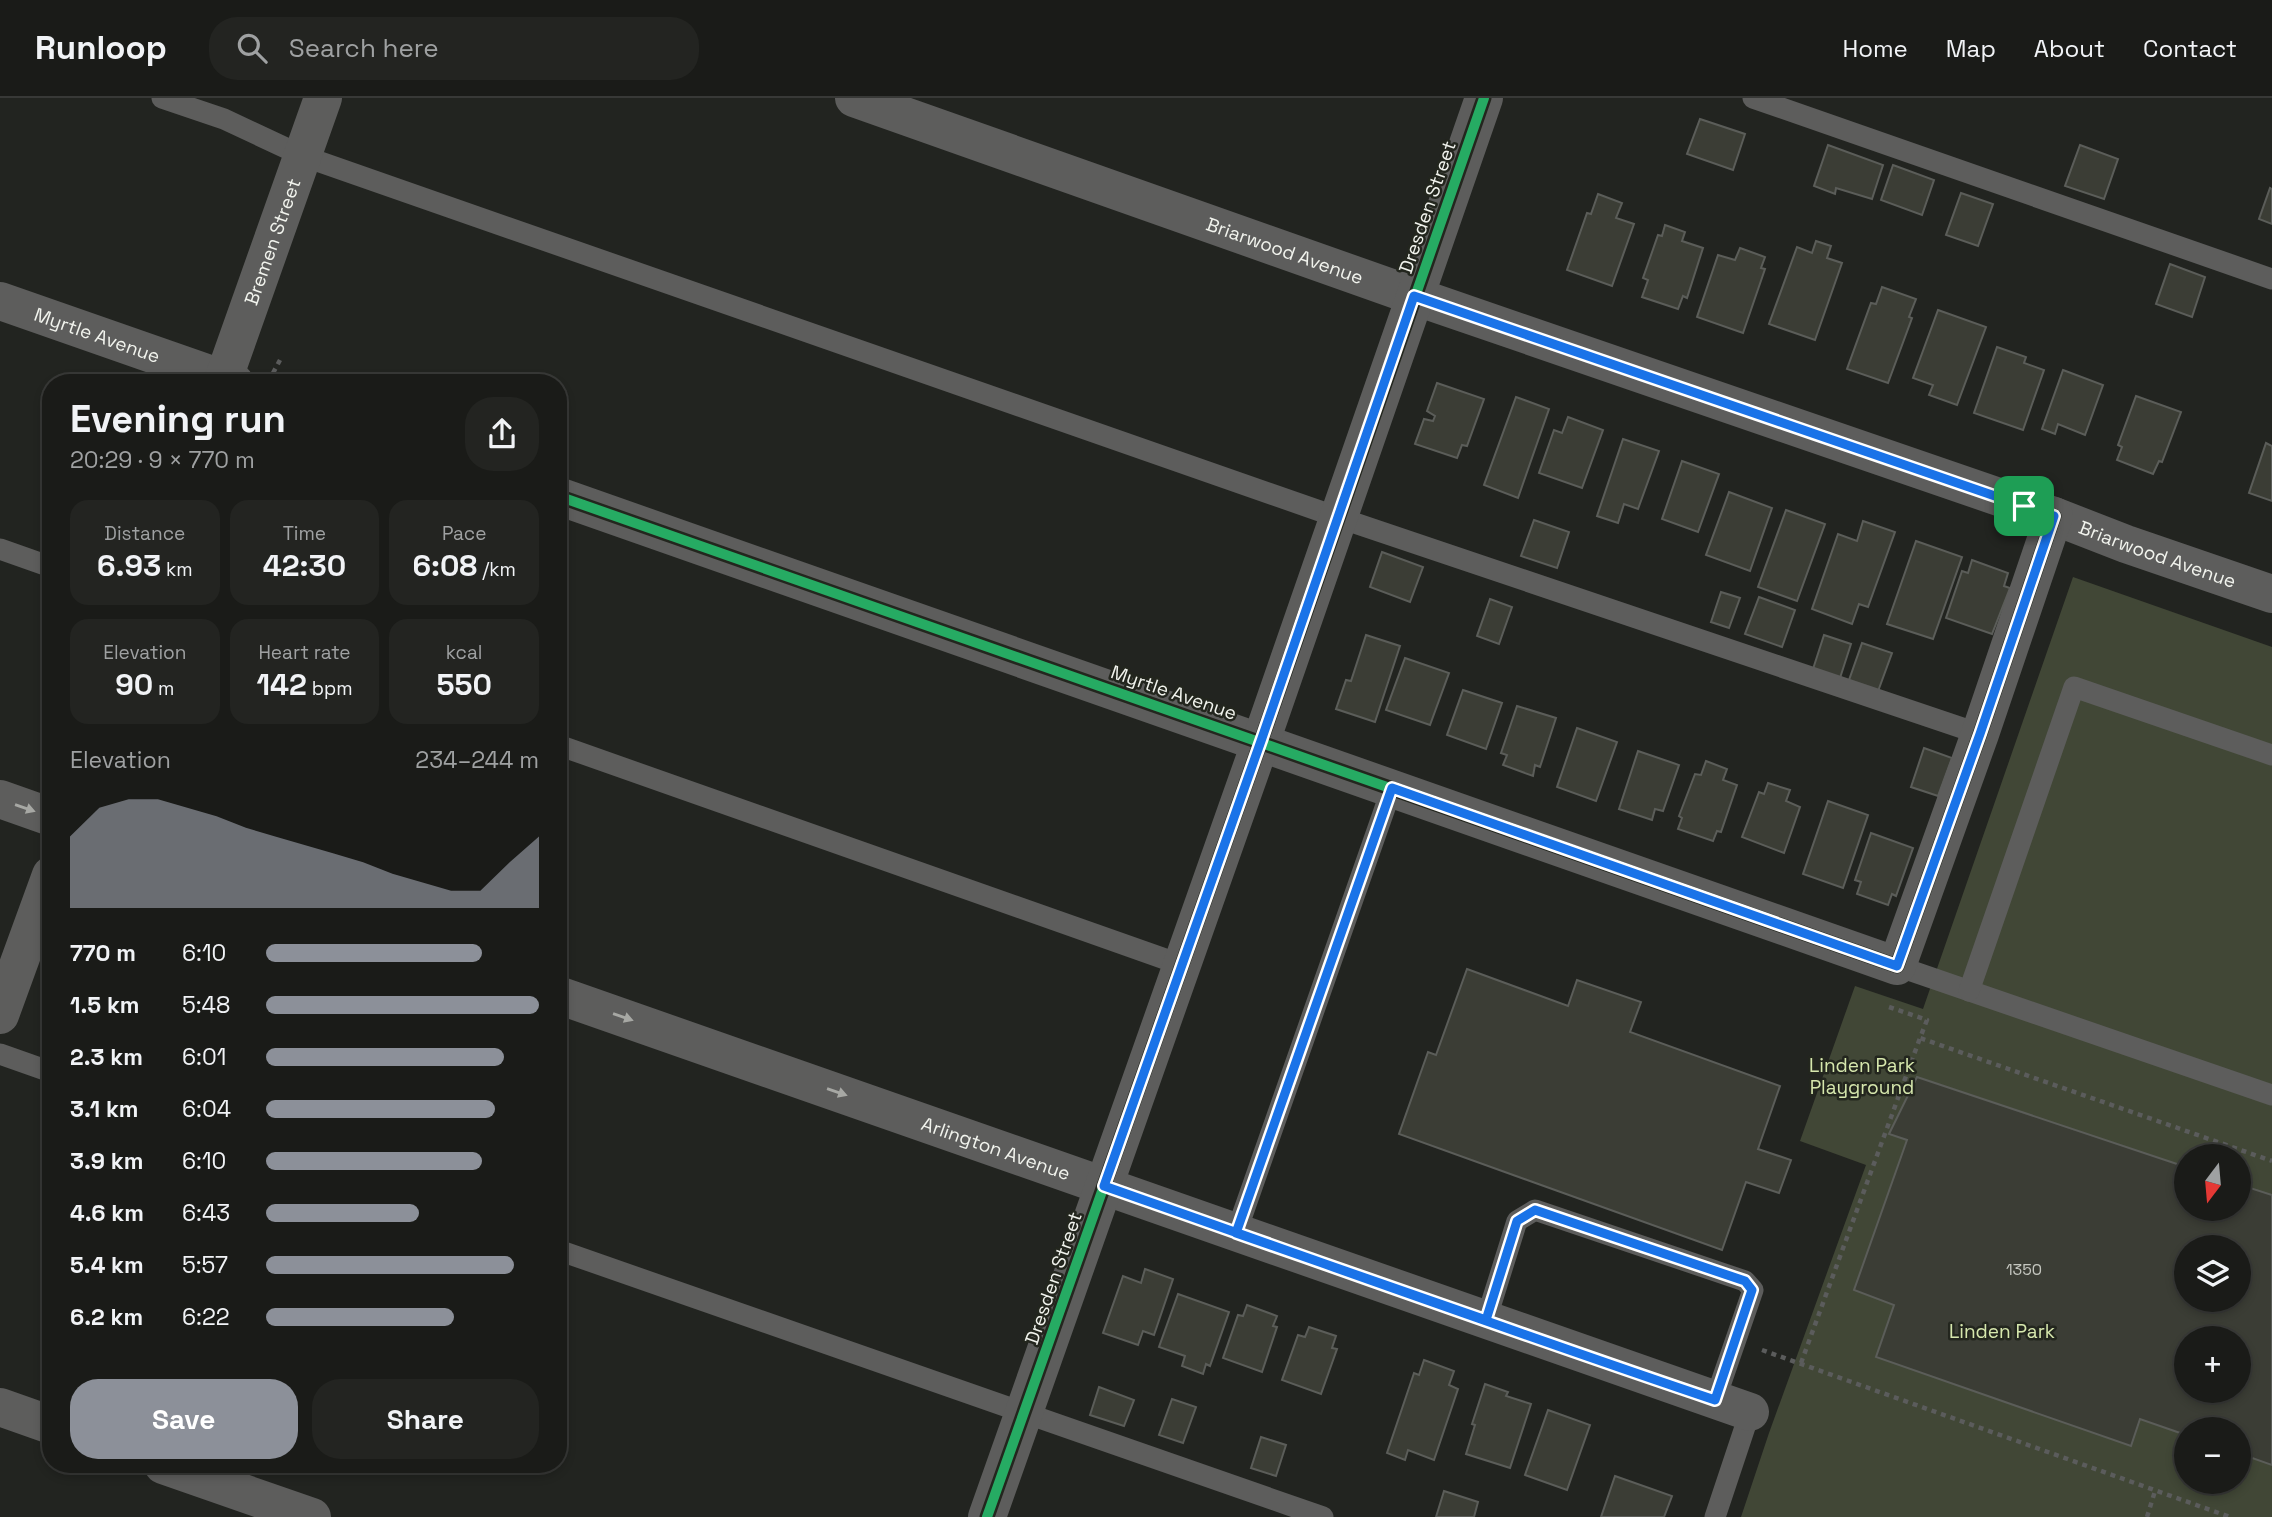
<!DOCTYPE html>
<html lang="en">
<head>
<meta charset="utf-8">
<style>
  :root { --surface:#1a1b18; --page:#232421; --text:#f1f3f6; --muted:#9fa1a2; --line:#383937; --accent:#8c9099 }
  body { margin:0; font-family:"Space Grotesk",sans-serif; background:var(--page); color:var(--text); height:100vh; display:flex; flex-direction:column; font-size:26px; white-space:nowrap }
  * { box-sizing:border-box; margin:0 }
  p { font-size:23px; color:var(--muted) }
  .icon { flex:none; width:38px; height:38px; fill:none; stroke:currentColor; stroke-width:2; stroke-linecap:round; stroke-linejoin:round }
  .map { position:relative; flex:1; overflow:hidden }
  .details { position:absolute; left:42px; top:276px; width:525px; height:1099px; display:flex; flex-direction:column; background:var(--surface); border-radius:28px; box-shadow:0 4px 10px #0003,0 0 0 2px var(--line) }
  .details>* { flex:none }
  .needle { width:46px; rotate:196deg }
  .buttons { position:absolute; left:2174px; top:1046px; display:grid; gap:14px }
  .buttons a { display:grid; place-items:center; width:77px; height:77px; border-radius:50%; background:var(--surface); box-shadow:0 4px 10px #0003,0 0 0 2px var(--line); font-size:35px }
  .pin { position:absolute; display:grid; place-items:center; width:60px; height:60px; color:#fff; margin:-30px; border-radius:14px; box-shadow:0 4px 10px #0006 }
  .round { display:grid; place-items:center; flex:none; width:74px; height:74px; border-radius:28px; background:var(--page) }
  .head { display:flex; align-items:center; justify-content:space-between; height:119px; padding:0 28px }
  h1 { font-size:38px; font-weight:600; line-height:52px }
  .figures { display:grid; grid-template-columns:repeat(3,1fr); gap:10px; height:119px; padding:7px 28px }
  .figures div { display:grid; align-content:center; border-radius:18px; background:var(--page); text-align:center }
  .figures b { font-size:30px; font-weight:600 }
  .figures small { font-size:19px; font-weight:400 }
  .figures p { font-size:19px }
  .chart { height:196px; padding:14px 28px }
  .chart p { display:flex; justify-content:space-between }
  .chart svg { width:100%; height:126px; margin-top:7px; fill:var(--accent); opacity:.7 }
  .primary-button { display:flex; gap:14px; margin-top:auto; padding:14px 28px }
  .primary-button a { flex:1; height:80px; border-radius:28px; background:var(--accent); color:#fff; font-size:28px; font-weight:600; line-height:80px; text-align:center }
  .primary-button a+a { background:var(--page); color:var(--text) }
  ul { padding:0 28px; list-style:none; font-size:23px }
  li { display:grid; grid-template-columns:112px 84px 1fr; align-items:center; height:52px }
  li i { height:18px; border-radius:9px; background:var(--accent) }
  header { display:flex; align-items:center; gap:42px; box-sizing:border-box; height:98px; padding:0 35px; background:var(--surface); border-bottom:2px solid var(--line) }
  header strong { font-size:33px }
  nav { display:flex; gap:38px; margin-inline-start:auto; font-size:24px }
  .search { width:490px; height:63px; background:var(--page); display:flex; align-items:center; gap:18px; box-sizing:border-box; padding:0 24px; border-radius:28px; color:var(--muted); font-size:26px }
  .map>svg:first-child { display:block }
  .green { fill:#414736; fill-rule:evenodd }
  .building { fill:#3b3d35; stroke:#5b5d59; stroke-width:2; fill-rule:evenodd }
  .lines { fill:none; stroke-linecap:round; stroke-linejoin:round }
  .path { stroke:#5b5c5c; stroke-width:4.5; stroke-dasharray:5 5; stroke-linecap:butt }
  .lane { stroke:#5d5d5c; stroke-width:21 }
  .street { stroke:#5d5d5c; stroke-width:38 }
  .cycleway-casing { stroke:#23261e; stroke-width:15 }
  .cycleway { stroke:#26ab63; stroke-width:10 }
  .oneway { fill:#a7a8a4 }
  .route-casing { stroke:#fff; stroke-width:14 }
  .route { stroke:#1a73e8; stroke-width:9 }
  .labels { text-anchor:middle; stroke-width:5; stroke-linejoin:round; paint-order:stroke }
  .number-label { font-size:16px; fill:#c4c6bf }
  .street-label { font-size:19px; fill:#f1f3ed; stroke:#23261e }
  .park-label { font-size:19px; fill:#d6e7ad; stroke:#23261e }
</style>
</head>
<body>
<header>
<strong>Runloop</strong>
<div class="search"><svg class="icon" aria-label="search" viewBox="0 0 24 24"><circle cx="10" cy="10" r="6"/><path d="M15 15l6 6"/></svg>Search here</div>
<nav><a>Home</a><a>Map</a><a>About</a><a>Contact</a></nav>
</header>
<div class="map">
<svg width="2272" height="1419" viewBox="0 0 2272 1419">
  <rect width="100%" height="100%" fill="#222420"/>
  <path class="green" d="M2073,479L2272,549V1419H1741L1769,1335L1866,1067L1800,1043L1855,888L1923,911ZM2186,1059H2238V1111H2186ZM2186,1150H2238V1202H2186ZM2186,1241H2238V1293H2186ZM2186,1332H2238V1384H2186Z"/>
  <g class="building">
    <polygon points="1700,21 1745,36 1733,72 1687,56"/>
    <polygon points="1828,47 1883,67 1872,101 1836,90 1835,96 1814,88"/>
    <polygon points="2080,47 2118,61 2104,101 2065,88"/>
    <polygon points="1893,67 1934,82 1922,117 1881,102"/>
    <polygon points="2270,90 2272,91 2272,126 2259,121"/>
    <polygon points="1961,95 1993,106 1978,148 1946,137"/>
    <polygon points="1598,96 1622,105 1616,120 1634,126 1612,188 1567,172 1587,115 1591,116"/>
    <polygon points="1665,127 1685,134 1682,143 1703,150 1687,200 1683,198 1678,211 1642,199 1648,182 1643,180 1658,137 1662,138"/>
    <polygon points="1816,143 1831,148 1827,160 1842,165 1815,242 1769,226 1797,149 1812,155"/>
    <polygon points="1740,150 1765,159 1761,170 1765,171 1743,235 1697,219 1718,157 1735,162"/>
    <polygon points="2170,166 2205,179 2192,219 2156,206"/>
    <polygon points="1882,189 1916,201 1909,219 1912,220 1888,285 1847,271 1871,205 1876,206"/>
    <polygon points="1938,212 1986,229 1957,307 1929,297 1933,287 1913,280"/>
    <polygon points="1997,249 2026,259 2024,265 2044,272 2023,332 1974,315"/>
    <polygon points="2063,272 2103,287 2085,337 2058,326 2055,336 2042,331"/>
    <polygon points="1437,285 1484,301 1467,348 1462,347 1457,360 1415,346 1424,321 1433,323 1435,318 1427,313"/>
    <polygon points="2136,298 2181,314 2162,364 2159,363 2153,376 2117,362 2122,349 2118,347"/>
    <polygon points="1516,299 1549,311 1518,400 1484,387"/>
    <polygon points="1568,319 1603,332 1582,390 1539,375 1554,332 1562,335"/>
    <polygon points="1623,341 1659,353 1638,411 1624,406 1618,425 1597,418"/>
    <polygon points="2266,345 2272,348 2272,403 2249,395"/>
    <polygon points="1682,363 1719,376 1698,434 1662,421"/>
    <polygon points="1729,394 1772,410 1750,473 1706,457"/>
    <polygon points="1786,412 1825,426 1797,503 1758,489"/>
    <polygon points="1534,422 1569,434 1557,470 1521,458"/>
    <polygon points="1863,423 1895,434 1868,509 1859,506 1852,526 1812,511 1838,436 1857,443"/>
    <polygon points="1916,443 1962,459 1933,541 1887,526"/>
    <polygon points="1382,454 1423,469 1410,504 1370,489"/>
    <polygon points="1972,462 2008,475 2004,488 2010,490 1992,536 1946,520 1962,473 1968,475"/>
    <polygon points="1721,494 1740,500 1729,530 1711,524"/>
    <polygon points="1759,499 1795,512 1782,549 1745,536"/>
    <polygon points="1490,501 1512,509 1499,546 1477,538"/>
    <polygon points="1366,537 1400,548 1375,624 1336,611 1346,582 1351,583"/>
    <polygon points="1824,537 1851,546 1840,580 1813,571"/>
    <polygon points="1862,545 1892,555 1877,596 1848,585"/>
    <polygon points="1405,560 1449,575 1430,627 1386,612"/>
    <polygon points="1463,592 1502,605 1486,651 1447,637"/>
    <polygon points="1517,608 1556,620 1540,669 1535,667 1533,678 1503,667 1507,657 1501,655"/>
    <polygon points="1577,630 1617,644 1596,703 1557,689"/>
    <polygon points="1924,650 1952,660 1938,698 1911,689"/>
    <polygon points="1638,653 1679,667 1663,713 1655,711 1652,722 1619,711"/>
    <polygon points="1706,663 1727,671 1723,682 1737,687 1721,734 1717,733 1713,743 1678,731 1682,720 1679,718 1695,676 1701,677"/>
    <polygon points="1768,685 1790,692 1786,703 1800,709 1784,755 1742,739 1759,694 1764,696"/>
    <polygon points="1828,703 1868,717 1843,790 1803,776"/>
    <polygon points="1871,735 1913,750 1896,798 1892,796 1888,807 1857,796 1861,784 1855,782"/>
    <polygon points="1467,871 1568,908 1577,882 1641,904 1630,934 1780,988 1758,1051 1791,1062 1779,1095 1746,1084 1722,1152 1399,1036 1428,954 1436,957"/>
    <path d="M1917,979L2186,1069V1111H2238V1086L2272,1097V1367L2238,1355V1332H2186V1337L2140,1321L2131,1348L1876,1259L1894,1207L1854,1192L1907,1042L1889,1036ZM2186,1150H2238V1202H2186ZM2186,1241H2238V1293H2186Z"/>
    <polygon points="1145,1171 1173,1181 1154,1237 1143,1233 1138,1247 1103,1235 1123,1178 1141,1185"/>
    <polygon points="1178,1196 1229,1214 1210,1268 1206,1266 1203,1276 1182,1268 1185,1258 1159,1249"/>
    <polygon points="1247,1207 1277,1218 1273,1228 1277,1229 1262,1274 1223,1260 1238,1217 1243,1218"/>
    <polygon points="1309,1229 1336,1238 1332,1250 1337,1251 1321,1296 1282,1282 1298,1237 1305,1239"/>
    <polygon points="1424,1262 1454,1273 1449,1287 1458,1291 1434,1362 1408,1352 1405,1362 1387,1355 1414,1275 1419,1277"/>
    <polygon points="1485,1286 1508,1294 1506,1298 1531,1306 1510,1370 1466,1356 1475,1327 1472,1326"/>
    <polygon points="1099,1289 1134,1302 1124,1328 1090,1317"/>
    <polygon points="1172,1301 1196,1309 1183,1345 1159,1337"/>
    <polygon points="1548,1312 1590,1327 1567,1392 1525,1377"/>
    <polygon points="1261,1339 1286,1347 1276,1378 1251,1370"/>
    <polygon points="1615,1378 1672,1398 1664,1419 1601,1419"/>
    <polygon points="1444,1393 1478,1404 1474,1419 1436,1419"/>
  </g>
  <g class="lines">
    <g class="path">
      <polyline points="273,275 280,262"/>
      <polyline points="1889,909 1927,922 1920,940 2272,1063"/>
      <polyline points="1762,1252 2230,1419"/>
      <polyline points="1801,1265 1920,940"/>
      <polyline points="2147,1419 2155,1393"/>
    </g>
    <g class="lane">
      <polyline points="162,0 224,21 303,58 1337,419 1980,636"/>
      <polyline points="1753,0 2272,181"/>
      <polyline points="0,451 51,469"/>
      <polyline points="558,647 1182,867"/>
      <polyline points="1897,868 2272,997"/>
      <polyline points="1969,893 2074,589 2272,657"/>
      <polyline points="0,956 51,974"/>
      <polyline points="1236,1135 1392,690"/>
      <polyline points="558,1152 1323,1419"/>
      <polyline points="1486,1222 1517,1123 1535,1112 1745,1183 1753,1192 1715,1302"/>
      <polyline points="1715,1419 1750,1314"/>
    </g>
    <g class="street">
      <path id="s1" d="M854,0L1414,198L2054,418L2126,446L2272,496"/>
      <path id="s2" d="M0,203L235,285"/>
      <path id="s3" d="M222,285L323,0"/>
      <polyline points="558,398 1897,868 1980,636 2054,418"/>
      <polyline points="0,701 51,719"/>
      <path id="s4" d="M558,897L1750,1314"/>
      <polyline points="0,917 51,777"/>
      <polyline points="0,1309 51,1327"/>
      <polyline points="163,1367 312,1419"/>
      <polyline points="987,1419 1261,643 1484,0"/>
    </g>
    <defs>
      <g id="cycleway">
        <polyline points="558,398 1897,868 1980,636 2054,418"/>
        <polyline points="987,1419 1261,643 1484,0"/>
      </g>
    </defs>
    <use href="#cycleway" class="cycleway-casing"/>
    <use href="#cycleway" class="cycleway"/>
  </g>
  <defs><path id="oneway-solid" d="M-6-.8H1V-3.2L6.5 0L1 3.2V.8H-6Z" transform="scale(1.75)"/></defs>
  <g class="oneway">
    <use href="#oneway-solid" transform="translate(25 710) rotate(19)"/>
    <use href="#oneway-solid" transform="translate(623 919) rotate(19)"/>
    <use href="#oneway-solid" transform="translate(837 994) rotate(19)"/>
  </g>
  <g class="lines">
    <defs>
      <path id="route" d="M2024,408L1414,198L1261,643L1104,1088C1307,1159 1510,1233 1715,1302L1752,1192L1745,1183L1535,1112L1517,1123L1486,1222L1236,1135L1392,690L1897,868L1980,636L2054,418L2024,408"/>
    </defs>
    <use href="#route" class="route-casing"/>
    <use href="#route" class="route"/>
  </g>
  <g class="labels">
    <g class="number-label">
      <text x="2024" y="1177">1350</text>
    </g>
    <g class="street-label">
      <text transform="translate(1427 109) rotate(-71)" y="7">Dresden Street</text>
      <text dy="7" stroke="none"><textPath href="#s3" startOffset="150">Bremen Street</textPath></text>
      <text dy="7" stroke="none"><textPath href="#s1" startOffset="457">Briarwood Avenue</textPath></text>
      <text dy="7" stroke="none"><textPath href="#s2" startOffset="103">Myrtle Avenue</textPath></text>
      <text dy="7" stroke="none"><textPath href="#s1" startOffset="1381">Briarwood Avenue</textPath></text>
      <text transform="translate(1174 594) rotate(19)" y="7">Myrtle Avenue</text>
      <text dy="7" stroke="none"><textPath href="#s4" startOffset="464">Arlington Avenue</textPath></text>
      <text transform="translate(1053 1180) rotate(-71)" y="7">Dresden Street</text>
    </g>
    <g class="park-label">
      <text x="1862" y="974">Linden Park<tspan x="1862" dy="22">Playground</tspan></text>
      <text x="2002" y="1240">Linden Park</text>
    </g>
  </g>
</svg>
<div class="buttons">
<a><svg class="needle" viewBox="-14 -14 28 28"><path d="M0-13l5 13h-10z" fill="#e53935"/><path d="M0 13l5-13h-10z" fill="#9fa1a2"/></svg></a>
<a><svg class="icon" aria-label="layers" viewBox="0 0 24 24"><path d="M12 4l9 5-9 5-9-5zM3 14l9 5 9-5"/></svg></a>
<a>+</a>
<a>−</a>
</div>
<div class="pin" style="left:2024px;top:408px;background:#1e9e55"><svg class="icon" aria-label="arrive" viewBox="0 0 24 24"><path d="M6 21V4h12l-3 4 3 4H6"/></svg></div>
<section class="details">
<div class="head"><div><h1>Evening run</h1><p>20:29 · 9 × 770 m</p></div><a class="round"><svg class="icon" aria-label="share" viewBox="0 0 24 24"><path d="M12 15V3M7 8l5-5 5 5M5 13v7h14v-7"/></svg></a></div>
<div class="figures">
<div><p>Distance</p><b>6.93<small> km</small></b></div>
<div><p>Time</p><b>42:30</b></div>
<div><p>Pace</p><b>6:08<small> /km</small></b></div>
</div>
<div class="figures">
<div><p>Elevation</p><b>90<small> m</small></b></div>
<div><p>Heart rate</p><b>142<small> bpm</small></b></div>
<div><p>kcal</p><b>550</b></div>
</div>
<div class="chart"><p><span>Elevation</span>234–244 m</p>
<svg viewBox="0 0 160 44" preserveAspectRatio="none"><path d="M0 44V19L10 9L20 6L30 6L40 9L50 12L60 16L70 19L80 22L90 25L100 28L110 32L120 35L130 38L140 38L150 28L160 19V44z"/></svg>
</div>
<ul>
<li><b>770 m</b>6:10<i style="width:79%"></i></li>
<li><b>1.5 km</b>5:48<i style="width:100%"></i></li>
<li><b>2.3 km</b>6:01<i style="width:87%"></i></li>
<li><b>3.1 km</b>6:04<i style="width:84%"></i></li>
<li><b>3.9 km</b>6:10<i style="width:79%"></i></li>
<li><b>4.6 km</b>6:43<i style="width:56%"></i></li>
<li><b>5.4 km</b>5:57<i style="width:91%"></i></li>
<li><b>6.2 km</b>6:22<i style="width:69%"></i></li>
</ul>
<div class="primary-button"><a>Save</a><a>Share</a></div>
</section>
</div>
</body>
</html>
